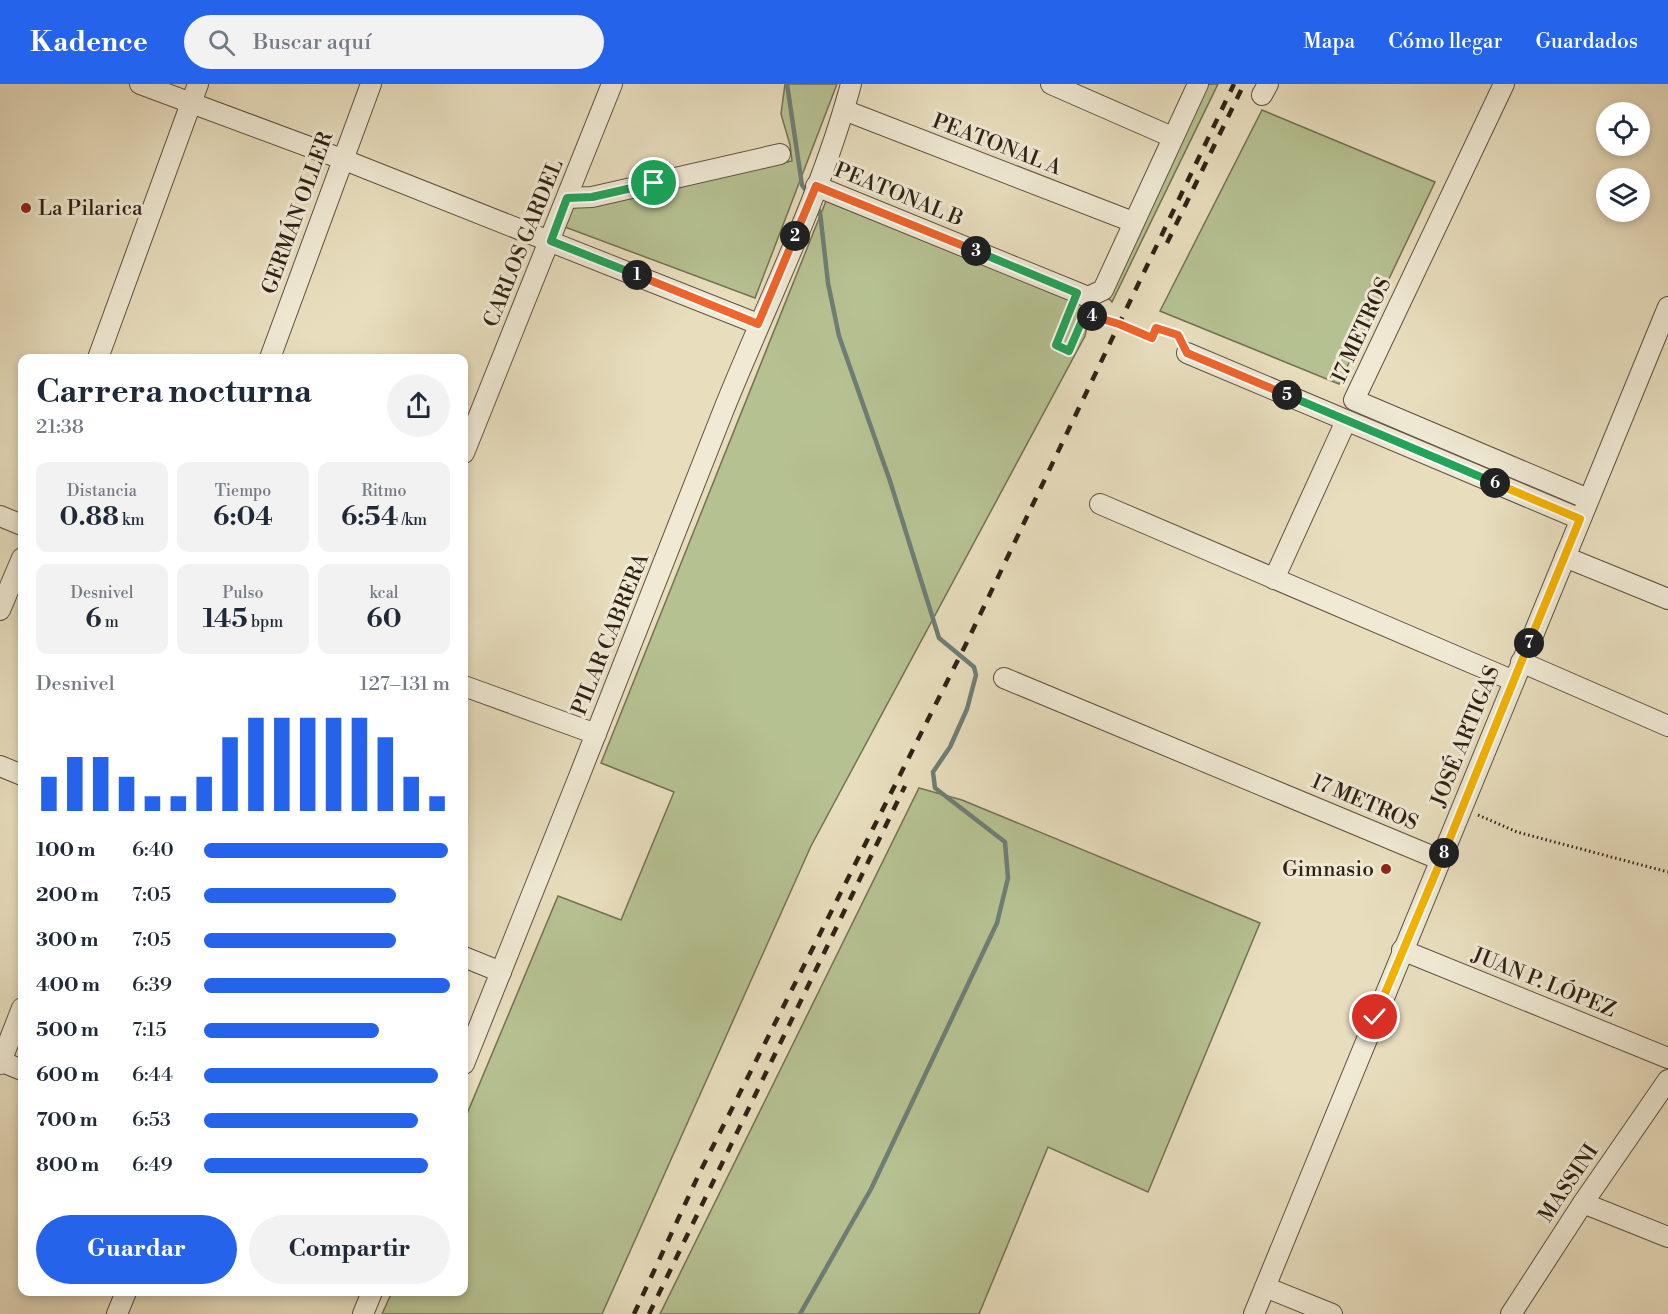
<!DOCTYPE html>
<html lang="es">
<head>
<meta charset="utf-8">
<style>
  :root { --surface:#fff; --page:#f2f2f3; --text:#1f2937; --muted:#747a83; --accent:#2563eb }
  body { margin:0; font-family:"Libre Bodoni",serif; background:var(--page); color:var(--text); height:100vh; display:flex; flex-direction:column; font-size:22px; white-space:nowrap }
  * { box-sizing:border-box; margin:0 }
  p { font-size:20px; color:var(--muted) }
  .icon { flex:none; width:33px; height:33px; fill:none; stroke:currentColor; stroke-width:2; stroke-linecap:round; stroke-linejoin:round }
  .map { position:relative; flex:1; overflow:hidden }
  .panel { position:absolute; left:18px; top:270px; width:450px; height:942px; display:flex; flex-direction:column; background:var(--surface); border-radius:12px; box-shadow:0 3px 9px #0003 }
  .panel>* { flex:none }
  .tools { position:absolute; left:1596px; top:18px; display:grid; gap:12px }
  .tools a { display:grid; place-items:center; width:54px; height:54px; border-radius:50%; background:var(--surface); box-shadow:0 3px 9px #0003; font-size:30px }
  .pin { position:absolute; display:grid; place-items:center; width:51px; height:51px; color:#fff; margin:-26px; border:3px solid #fff; border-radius:50%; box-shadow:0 2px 6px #0007 }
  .km { position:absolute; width:30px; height:30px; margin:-15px; border-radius:50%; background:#222; color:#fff; font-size:16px; line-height:30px; text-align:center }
  .round { display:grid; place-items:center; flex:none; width:63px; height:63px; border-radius:32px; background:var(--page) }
  .summary { display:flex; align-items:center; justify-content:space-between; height:102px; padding:0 18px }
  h1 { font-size:33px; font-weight:700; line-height:45px }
  .figures { display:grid; grid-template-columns:repeat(3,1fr); gap:9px; height:102px; padding:6px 18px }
  .figures div { display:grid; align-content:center; border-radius:12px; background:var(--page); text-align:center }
  .figures b { font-size:26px; font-weight:700 }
  .figures small { font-size:16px; font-weight:400 }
  .figures p { font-size:16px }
  .chart { height:168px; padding:12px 18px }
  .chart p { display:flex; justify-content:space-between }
  .chart svg { width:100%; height:108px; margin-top:6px; stroke:var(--accent); stroke-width:6 }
  .action { display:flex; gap:12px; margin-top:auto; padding:12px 18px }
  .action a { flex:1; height:69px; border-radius:36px; background:var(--accent); color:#fff; font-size:24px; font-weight:700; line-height:69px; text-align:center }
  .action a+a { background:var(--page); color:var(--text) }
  ul { padding:0 18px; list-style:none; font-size:20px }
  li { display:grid; grid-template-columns:96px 72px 1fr; align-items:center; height:45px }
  li i { height:15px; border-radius:8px; background:var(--accent) }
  header { display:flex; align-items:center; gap:36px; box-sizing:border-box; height:84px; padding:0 30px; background:var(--accent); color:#fff }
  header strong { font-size:28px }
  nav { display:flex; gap:33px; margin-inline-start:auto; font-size:21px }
  .search { width:420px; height:54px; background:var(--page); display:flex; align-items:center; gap:15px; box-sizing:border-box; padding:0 21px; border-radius:33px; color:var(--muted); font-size:22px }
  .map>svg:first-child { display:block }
  .grass { fill:#b6c191; stroke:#737254; stroke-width:1.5 }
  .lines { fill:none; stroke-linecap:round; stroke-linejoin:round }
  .stream { stroke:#6e7e76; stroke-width:4.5 }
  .minor-casing { stroke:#5e5140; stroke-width:22 }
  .path { stroke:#302216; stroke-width:3; stroke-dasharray:1.5 3; stroke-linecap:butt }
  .minor { stroke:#f0ead5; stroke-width:20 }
  .rail { stroke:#302216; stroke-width:4.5; stroke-dasharray:10 10; stroke-linecap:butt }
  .split-1-casing { stroke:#fff; stroke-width:12 }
  .split-2-casing { stroke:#fff; stroke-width:12 }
  .split-3-casing { stroke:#fff; stroke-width:12 }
  .split-4-casing { stroke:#fff; stroke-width:12 }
  .split-5-casing { stroke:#fff; stroke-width:12 }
  .split-6-casing { stroke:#fff; stroke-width:12 }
  .split-7-casing { stroke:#fff; stroke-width:12 }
  .split-8-casing { stroke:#fff; stroke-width:12 }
  .split-9-casing { stroke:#fff; stroke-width:12 }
  .split-1 { stroke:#22a559; stroke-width:8 }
  .split-2 { stroke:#f0652b; stroke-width:8 }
  .split-3 { stroke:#f0652b; stroke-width:8 }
  .split-4 { stroke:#22a559; stroke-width:8 }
  .split-5 { stroke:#f0652b; stroke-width:8 }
  .split-6 { stroke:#22a559; stroke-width:8 }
  .split-7 { stroke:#f5b400; stroke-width:8 }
  .split-8 { stroke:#f5b400; stroke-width:8 }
  .split-9 { stroke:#f5b400; stroke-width:8 }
  .poi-dot { fill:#8f2418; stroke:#f0ead5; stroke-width:2 }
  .labels { text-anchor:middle; stroke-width:6; stroke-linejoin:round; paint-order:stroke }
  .street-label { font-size:21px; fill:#302216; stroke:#f0ead5 }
  .poi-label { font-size:21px; fill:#302216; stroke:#f0ead5; text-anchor:start }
</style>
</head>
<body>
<header>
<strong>Kadence</strong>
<div class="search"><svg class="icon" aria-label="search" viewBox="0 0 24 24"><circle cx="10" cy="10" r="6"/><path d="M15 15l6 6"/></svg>Buscar aquí</div>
<nav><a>Mapa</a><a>Cómo llegar</a><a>Guardados</a></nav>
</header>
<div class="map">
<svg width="1668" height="1230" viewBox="0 0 1668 1230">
  <rect width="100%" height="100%" fill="#e8debe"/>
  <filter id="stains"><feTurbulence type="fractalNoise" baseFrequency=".00333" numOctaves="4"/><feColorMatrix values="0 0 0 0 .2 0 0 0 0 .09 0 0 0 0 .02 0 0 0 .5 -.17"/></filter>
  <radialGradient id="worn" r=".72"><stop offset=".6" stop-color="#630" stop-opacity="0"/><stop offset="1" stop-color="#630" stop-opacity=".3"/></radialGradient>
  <g class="grass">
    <polygon points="785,0 837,0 755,214 565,143 573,124 792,77 790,61 781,30"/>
    <polygon points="1206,0 1218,0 1112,218 1108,214"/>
    <polygon points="1262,26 1435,98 1339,300 1160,227"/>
    <polygon points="826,117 1091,224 1085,252 811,762 602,1230 382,1230 392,1208 464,1208 464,1037 558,812 621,836 674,708 601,679"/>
    <polygon points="919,704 962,716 1260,839 1148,1108 1048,1063 979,1230 660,1230"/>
  </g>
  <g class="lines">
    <g class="stream">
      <polyline points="787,0 802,101 809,111"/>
      <polyline points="800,1230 871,1105 997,839 1008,794 1005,758 935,704 933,688 950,663 967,625 976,591 974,583 939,554 890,397 839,252 828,199 820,128 816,123"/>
    </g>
    <defs>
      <g id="minor">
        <polyline points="140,0 342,75 758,240"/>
        <polyline points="1051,0 1172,53"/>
        <polyline points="1504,0 1354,316 1588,415"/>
        <polyline points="1262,11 1268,0"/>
        <polyline points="844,26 1133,138"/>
        <polyline points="816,102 1088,213 1103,206 1198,0"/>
        <polyline points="567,114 592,113 780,70"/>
        <polyline points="1187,269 1580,435"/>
        <polyline points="98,274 198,0"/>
        <polyline points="270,274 371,0"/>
        <polyline points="464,369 612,0"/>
        <polyline points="1100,420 1514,597"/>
        <polyline points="0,432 22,441"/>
        <polyline points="1565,473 1668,515"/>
        <polyline points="1274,495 1346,337"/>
        <polyline points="0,526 22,474"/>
        <polyline points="1521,578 1668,642"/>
        <polyline points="1004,594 1441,776"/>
        <polyline points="464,602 596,650"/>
        <polyline points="0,682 22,691"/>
        <polyline points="1402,866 1668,974"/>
        <polyline points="464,873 501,888"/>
        <polyline points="0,977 22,986"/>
        <polyline points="0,980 22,924"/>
        <path d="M464,980C552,762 638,544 724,325C767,218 821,112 851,0"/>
        <polyline points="1583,1119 1668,1153"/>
        <polyline points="1265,1203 1332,1230"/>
        <polyline points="117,1230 126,1208"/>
        <polyline points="363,1230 372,1208"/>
        <polyline points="1254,1230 1668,223"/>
        <polyline points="1511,1230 1583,1119 1668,996"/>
      </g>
    </defs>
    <use href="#minor" class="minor-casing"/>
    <g class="path">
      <path d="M1071,223L1056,261L1069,267L1084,232C1108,233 1129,245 1152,254L1156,245L1178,251L1180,254"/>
      <polyline points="1478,731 1517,748 1668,788"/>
    </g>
    <use href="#minor" class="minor"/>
    <g class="rail">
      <polyline points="1167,159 1244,0"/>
      <polyline points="634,1230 699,1090 966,560 1234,0"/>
      <polyline points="649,1230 905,702"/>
    </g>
  </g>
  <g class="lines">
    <defs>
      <polyline id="split-1" points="637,191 551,157 567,114 592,113 654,99"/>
      <polyline id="split-2" points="637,191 758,240 795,152"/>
      <polyline id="split-3" points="795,152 816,102 976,167"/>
      <polyline id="split-4" points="976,167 1077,209 1056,261 1069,267 1084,232 1092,232"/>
      <polyline id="split-5" points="1092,232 1119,240 1152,254 1156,244 1178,251 1187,269 1287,311"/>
      <polyline id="split-6" points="1287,311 1495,399"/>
      <polyline id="split-7" points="1495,399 1580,435 1529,559"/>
      <polyline id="split-8" points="1444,769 1529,559"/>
      <polyline id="split-9" points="1375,933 1444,769"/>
    </defs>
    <use href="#split-1" class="split-1-casing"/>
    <use href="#split-2" class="split-2-casing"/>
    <use href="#split-3" class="split-3-casing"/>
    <use href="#split-4" class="split-4-casing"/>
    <use href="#split-5" class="split-5-casing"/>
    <use href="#split-6" class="split-6-casing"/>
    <use href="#split-7" class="split-7-casing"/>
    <use href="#split-8" class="split-8-casing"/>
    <use href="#split-9" class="split-9-casing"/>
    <use href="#split-1" class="split-1"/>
    <use href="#split-2" class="split-2"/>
    <use href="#split-3" class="split-3"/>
    <use href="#split-4" class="split-4"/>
    <use href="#split-5" class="split-5"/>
    <use href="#split-6" class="split-6"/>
    <use href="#split-7" class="split-7"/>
    <use href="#split-8" class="split-8"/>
    <use href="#split-9" class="split-9"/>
  </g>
  <g class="poi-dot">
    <circle cx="26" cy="124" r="6"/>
    <circle cx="1386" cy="785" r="6"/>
  </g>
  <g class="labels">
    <g class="street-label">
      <text transform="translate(997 60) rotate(21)" y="7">PEATONAL A</text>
      <text transform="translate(899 110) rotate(22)" y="7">PEATONAL B</text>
      <text transform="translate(297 129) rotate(-70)" y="7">GERMÁN OLLER</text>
      <text transform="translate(523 159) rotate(-68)" y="7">CARLOS GARDEL</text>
      <text transform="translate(1361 246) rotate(-65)" y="7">17 METROS</text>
      <text transform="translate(610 550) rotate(-68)" y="7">PILAR CABRERA</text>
      <text transform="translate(1465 652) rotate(-68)" y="7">JOSÉ ARTIGAS</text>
      <text transform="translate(1365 718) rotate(23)" y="7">17 METROS</text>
      <text transform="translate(1544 898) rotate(22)" y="7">JUAN P. LÓPEZ</text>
      <text transform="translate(1568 1099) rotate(-56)" y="7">MASSINI</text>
    </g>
    <g class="poi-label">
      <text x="38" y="131">La Pilarica</text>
      <text x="1374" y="792" text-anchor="end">Gimnasio</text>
    </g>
  </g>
  <rect width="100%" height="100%" filter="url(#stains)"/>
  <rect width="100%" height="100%" fill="url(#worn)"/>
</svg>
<div class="tools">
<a><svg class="icon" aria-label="locate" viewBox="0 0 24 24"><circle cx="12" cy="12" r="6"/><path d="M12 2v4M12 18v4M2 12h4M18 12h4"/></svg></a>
<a><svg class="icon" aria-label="layers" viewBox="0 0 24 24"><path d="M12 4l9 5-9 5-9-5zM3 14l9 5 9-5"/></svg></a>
</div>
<div class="pin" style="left:654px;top:99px;background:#1e9e55"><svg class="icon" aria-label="arrive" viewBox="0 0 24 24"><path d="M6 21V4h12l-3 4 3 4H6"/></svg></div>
<div class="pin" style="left:1375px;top:933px;background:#d93025"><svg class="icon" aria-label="check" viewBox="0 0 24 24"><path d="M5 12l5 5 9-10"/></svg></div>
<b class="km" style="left:637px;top:191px">1</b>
<b class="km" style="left:795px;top:152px">2</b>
<b class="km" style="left:976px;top:167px">3</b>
<b class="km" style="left:1092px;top:232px">4</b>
<b class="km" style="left:1287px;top:311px">5</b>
<b class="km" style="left:1495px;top:399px">6</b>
<b class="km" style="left:1529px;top:559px">7</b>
<b class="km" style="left:1444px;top:769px">8</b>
<section class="panel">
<div class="summary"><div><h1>Carrera nocturna</h1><p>21:38</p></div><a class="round"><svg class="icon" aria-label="share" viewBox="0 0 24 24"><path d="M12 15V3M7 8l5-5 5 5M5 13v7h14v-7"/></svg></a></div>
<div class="figures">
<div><p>Distancia</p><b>0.88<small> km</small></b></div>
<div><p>Tiempo</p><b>6:04</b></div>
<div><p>Ritmo</p><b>6:54<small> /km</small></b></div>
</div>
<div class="figures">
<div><p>Desnivel</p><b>6<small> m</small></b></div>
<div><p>Pulso</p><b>145<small> bpm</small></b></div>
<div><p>kcal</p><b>60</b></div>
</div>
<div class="chart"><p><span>Desnivel</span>127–131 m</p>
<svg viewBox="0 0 160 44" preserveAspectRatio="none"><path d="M5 44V30M15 44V22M25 44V22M35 44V30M45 44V38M55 44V38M65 44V30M75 44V14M85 44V6M95 44V6M105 44V6M115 44V6M125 44V6M135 44V14M145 44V30M155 44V38"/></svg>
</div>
<ul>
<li><b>100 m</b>6:40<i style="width:99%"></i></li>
<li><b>200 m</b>7:05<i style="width:78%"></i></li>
<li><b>300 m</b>7:05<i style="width:78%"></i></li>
<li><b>400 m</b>6:39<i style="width:100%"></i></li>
<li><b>500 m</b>7:15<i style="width:71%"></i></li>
<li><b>600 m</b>6:44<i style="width:95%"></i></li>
<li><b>700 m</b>6:53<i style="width:87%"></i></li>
<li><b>800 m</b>6:49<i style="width:91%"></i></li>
</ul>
<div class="action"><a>Guardar</a><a>Compartir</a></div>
</section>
</div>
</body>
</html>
